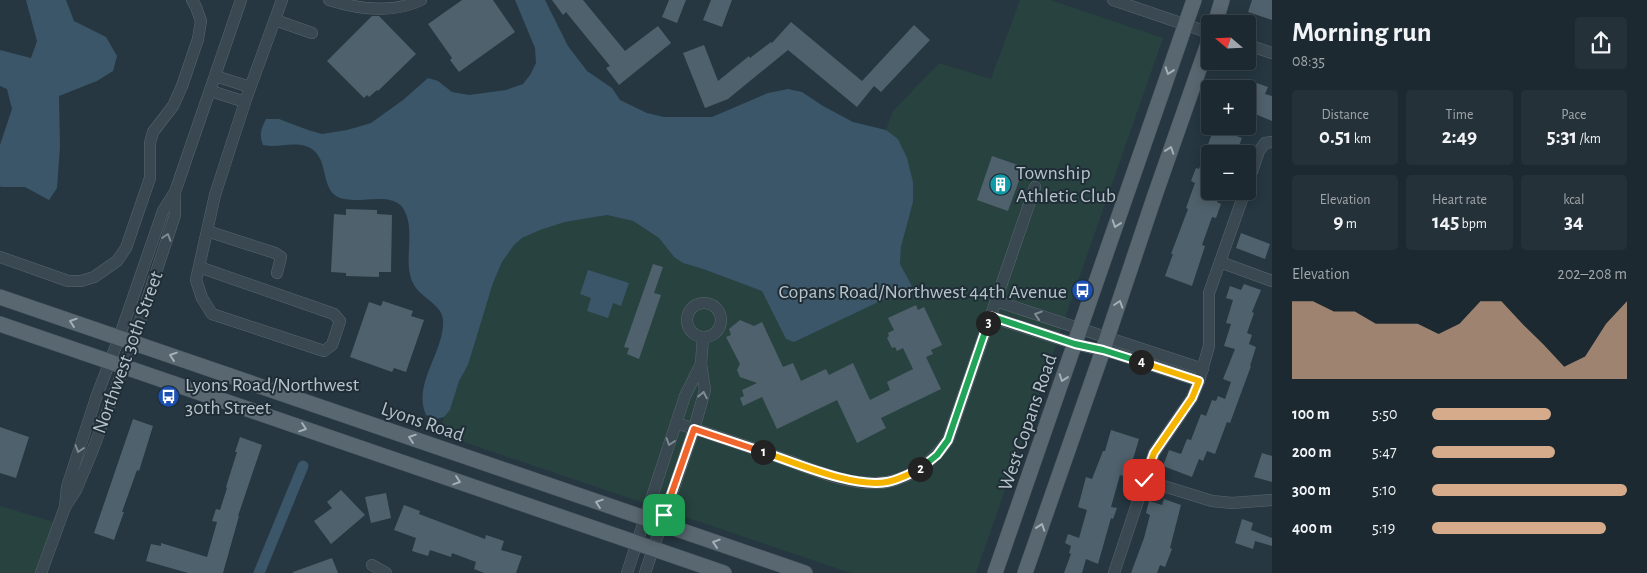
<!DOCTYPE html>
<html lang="en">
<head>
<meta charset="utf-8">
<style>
  :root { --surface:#1c2931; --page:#253139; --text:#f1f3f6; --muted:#a0a6ab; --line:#3a454d; --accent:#d6ab8b }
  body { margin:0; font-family:"Alegreya Sans",sans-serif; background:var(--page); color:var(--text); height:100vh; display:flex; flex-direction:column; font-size:19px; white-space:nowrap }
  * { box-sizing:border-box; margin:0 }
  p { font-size:16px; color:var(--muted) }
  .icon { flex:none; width:28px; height:28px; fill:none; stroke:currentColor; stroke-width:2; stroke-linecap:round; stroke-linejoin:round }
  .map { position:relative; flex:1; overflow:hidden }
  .drawer { display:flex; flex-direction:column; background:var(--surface); width:375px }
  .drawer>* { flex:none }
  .needle { width:32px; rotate:289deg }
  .controls { position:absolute; left:1201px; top:15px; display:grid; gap:10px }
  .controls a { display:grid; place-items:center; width:55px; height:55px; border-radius:5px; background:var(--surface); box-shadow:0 2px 12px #0003,0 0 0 1px var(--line); font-size:25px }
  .pin { position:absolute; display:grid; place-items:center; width:42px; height:42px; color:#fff; margin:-21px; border-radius:10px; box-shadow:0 2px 8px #0006 }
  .km { position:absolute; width:25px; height:25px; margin:-12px; border-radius:50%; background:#222; color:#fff; font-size:14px; line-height:25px; text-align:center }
  .round { display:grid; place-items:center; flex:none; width:52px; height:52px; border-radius:5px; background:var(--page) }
  .head { display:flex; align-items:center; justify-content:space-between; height:85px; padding:0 20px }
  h1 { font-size:28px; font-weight:700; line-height:38px }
  .figures { display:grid; grid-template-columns:repeat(3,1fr); gap:8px; height:85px; padding:5px 20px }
  .figures div { display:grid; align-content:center; border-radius:5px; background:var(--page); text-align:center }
  .figures b { font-size:21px; font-weight:700 }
  .figures small { font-size:14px; font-weight:400 }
  .figures p { font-size:14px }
  .chart { height:140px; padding:10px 20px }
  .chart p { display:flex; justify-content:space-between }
  .chart svg { width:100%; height:90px; margin-top:5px; fill:var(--accent); opacity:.7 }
  ul { padding:0 20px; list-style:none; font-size:16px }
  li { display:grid; grid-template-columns:80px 60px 1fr; align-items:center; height:38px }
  li i { height:12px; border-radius:6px; background:var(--accent) }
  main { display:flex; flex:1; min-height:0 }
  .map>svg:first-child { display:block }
  .green { fill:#284240 }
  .water { fill:#3a5668 }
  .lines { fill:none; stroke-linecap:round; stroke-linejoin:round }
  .canal { stroke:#3a5668; stroke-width:11 }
  .building { fill:#4f616c }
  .minor-casing { stroke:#58666e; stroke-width:12 }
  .major-casing { stroke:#47545d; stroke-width:16 }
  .minor { stroke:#3a4851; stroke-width:11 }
  .major { stroke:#596771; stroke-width:15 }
  .oneway { stroke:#a4b1b9 }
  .oneway2 { stroke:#7f8c94 }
  .split-1-casing { stroke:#fff; stroke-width:10 }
  .split-2-casing { stroke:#fff; stroke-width:10 }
  .split-3-casing { stroke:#fff; stroke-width:10 }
  .split-4-casing { stroke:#fff; stroke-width:10 }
  .split-5-casing { stroke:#fff; stroke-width:10 }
  .split-1 { stroke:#f0652b; stroke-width:6 }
  .split-2 { stroke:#f5b400; stroke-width:6 }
  .split-3 { stroke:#22a559; stroke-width:6 }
  .split-4 { stroke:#22a559; stroke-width:6 }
  .split-5 { stroke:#f5b400; stroke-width:6 }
  .labels { text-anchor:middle; stroke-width:4; stroke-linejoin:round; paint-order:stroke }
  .poi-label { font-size:20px; fill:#b7c3cb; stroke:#1f2d36; text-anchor:start }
  .street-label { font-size:20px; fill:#b7c3cb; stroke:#1f2d36 }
</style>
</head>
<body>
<main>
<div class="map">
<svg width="1272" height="573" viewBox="0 0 1272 573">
  <rect width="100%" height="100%" fill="#263741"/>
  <g class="green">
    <polygon points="1020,0 1050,0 1163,38 976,573 851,573 440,434 444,417 450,410 459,381 468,365 493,283 502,262 513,245 522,238 540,230 565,222 607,215 633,221 659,238 674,257 683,263 703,269 763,291 786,339 912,286 900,264 901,247 913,202 898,140 886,130 893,111 939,63 991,79"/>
    <polygon points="0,506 54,522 36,573 0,573"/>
  </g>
  <g class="water">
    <polygon points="26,0 66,0 74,21 106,37 117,56 113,71 97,81 59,96 60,147 57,188 49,200 25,187 1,187 0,186 0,145 12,109 7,89 0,86 0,50 31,58 37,41"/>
    <path d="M515,0H545L568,46L587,71L612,88L620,100L647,113L664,117H712L768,93L788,89L802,92L823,106L853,122L886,130L898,139L907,158L913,182V202L901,247L900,264L912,286L794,342L786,339L762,291L703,269L683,263L674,257L659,238L633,221L607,215L565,222L540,230L522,238L514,245L502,262L493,283L468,365L459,381L450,410L444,417L436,419L426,415C412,384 445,351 443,320C442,304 419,297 413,283C402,261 417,230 403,208C390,190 356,206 338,197C318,187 332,150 301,145C288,143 276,148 263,145C259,135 261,128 266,119H279L308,130L322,134L347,130L371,123L403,100L428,78L438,81L452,92L469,95L506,90L523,84L530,75L536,63L535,48Z"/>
    <polygon points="588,270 629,283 621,306 613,303 608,318 587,311 591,298 580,294"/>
  </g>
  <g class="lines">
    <polyline class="canal" points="259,573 303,466"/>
  </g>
  <g class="building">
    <polygon points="462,0 493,0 515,32 459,72 450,60 452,58 428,24"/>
    <polygon points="552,0 583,0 625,51 658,26 671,43 619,85 606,68 610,66 566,12 563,15"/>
    <polygon points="669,0 686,0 677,23 662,17"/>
    <polygon points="711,0 732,0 722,27 703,20"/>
    <polygon points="1252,0 1272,0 1272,20 1248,12"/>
    <polygon points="372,16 379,16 416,54 378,91 377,90 369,97 367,95 364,98 327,61"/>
    <polygon points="791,22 862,81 914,25 930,40 881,92 874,86 857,107 788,50 728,99 705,108 683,53 704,45 718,81 749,56 750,58 771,42 772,43"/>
    <polygon points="1248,80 1268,87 1265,94 1272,96 1272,121 1248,111"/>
    <polygon points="1214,128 1242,138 1236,154 1210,154 1210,191 1221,191 1217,202 1221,204 1216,218 1212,217 1202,245 1205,246 1192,286 1165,276 1173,254 1171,254 1188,209 1186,208 1195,183 1191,181 1196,168 1199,169"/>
    <polygon points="992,156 1024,167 1008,211 977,200"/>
    <polygon points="346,209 377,210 377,214 392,215 391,272 379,272 379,277 346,276 346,273 331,272 334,214 346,215"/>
    <polygon points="1241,233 1270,244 1265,259 1236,248"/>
    <polygon points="653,264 663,267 654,293 661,295 639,359 627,354 629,348 624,347"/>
    <polygon points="1244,284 1261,290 1252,312 1254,313 1247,333 1252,335 1249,344 1256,347 1250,366 1251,366 1230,423 1227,422 1215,454 1207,451 1203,461 1199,459 1192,477 1163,466 1169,450 1181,454 1187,439 1191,440 1201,414 1206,416 1212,400 1216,401 1218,396 1225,399 1231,382 1223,379 1235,349 1224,346 1231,324 1226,323 1233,300 1226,298 1230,286 1241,290"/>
    <polygon points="383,301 413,311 411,316 424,320 406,372 394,368 392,372 350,357 369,302 381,306"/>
    <polygon points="916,305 918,310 924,307 942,345 931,350 933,354 926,357 941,389 881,418 886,428 857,443 837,400 777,429 762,397 743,406 740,398 744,396 742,390 757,383 740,377 737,370 740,364 726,337 731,335 729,329 740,320 754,326 762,322 783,367 793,363 801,381 826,369 829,375 853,363 870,400 890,390 887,382 913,369 903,348 897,351 895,347 892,348 887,338 889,336 888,333 894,330 888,318"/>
    <polygon points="133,419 153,426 139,471 137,470 122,512 124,512 114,540 94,533"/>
    <polygon points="0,427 29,437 16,478 0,473"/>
    <polygon points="1111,430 1139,439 1134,456 1125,477 1120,475 1111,507 1117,508 1113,519 1111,518 1098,564 1086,559 1082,573 1064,573 1071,554 1069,553 1071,546 1065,543 1068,534 1079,538 1087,510 1078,507 1086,477 1092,479 1103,451 1105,451"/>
    <polygon points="240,437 262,445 238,516 239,516 223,573 188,573 146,561 151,544 161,546 161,543 207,557 217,522 212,521 216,509 220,510 227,488 226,487 237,452 235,452"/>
    <polygon points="1262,453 1272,456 1272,482 1254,477"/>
    <polygon points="341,490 365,515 331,544 314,521 332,508 327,502"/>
    <polygon points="386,493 391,518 371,523 365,497"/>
    <polygon points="1164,499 1181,505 1170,548 1172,549 1165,567 1160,565 1157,573 1131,573 1144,538 1150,515 1146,513 1149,501 1162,505"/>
    <polygon points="404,505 420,511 419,514 485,539 486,535 504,541 501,550 522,556 516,573 484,573 474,569 476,562 452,553 451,557 430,550 428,556 412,551 416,538 394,530"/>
    <polygon points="1242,519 1253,523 1251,530 1272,538 1272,546 1255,541 1253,549 1235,543"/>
    <polygon points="332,558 338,573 293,573 293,572"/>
  </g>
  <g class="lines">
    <defs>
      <g id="minor">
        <path d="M329,0C358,9 393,14 421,0"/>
        <polyline points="1113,0 1210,33"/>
        <polyline points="275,20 312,33"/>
        <polyline points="1248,45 1272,53"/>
        <polyline points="215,76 250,87"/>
        <polyline points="211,91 245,102"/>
        <polyline points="1248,183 1259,151 1265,143 1272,142"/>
        <polyline points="207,231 275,253 281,257 277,273"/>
        <polyline points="0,257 68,281 81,281 94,277 117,261 126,248 150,178 150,143 153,132 173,106 182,86 198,39 201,21 196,7 192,0"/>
        <polyline points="1220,262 1272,281"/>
        <polyline points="199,267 334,314 340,321 332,345 324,351 212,314 202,298 196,280 215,195 245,102 282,0"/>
        <polyline points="996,301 1203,369"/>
        <circle cx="704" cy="320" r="17"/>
        <polyline points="991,317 1075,344 1117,354 1199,381"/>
        <path d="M676,423C711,434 746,446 781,458C813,469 852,488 887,482C914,477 933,461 948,440L1035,187"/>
        <polyline points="1144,480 1212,501 1232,503 1272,500"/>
        <polyline points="65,507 67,487 96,398 119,338 163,211 175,192 241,0"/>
        <polyline points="372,565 386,573"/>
        <polyline points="41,573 65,507 76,490 92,452 133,342 175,215 175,192"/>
        <polyline points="627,573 685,396 701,364"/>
        <polyline points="645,573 694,429 705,390 701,364 703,337"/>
        <polyline points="1114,573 1154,453 1192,398 1199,381 1209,346 1209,293 1245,191"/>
      </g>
      <g id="major">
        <polyline points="1215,24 1222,0"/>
        <polyline points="0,297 805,573"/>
        <polyline points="0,324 724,573"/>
        <polyline points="995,573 1194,0"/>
        <polyline points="1025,573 1103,350 1155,195 1210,38"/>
      </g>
    </defs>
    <use href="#minor" class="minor-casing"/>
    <use href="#major" class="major-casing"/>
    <use href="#minor" class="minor"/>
    <use href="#major" class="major"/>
  </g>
  <defs><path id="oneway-chevron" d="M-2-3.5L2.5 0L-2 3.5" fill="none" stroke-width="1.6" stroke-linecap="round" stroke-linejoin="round" transform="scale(1.25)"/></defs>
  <g class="oneway">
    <use href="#oneway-chevron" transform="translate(1169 71) rotate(109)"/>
    <use href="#oneway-chevron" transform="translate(1170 150) rotate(-71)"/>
    <use href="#oneway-chevron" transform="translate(1116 224) rotate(109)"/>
    <use href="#oneway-chevron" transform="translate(1119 304) rotate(-72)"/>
    <use href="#oneway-chevron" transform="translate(73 322) rotate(-161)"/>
    <use href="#oneway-chevron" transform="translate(173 356) rotate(-161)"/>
    <use href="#oneway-chevron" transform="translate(1063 378) rotate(109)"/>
    <use href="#oneway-chevron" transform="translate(303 428) rotate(19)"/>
    <use href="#oneway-chevron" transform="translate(412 438) rotate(-161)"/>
    <use href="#oneway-chevron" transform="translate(457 481) rotate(19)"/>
    <use href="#oneway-chevron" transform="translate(599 503) rotate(-161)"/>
    <use href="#oneway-chevron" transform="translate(1041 527) rotate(-71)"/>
    <use href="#oneway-chevron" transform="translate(716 543) rotate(-162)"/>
  </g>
  <g class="oneway2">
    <use href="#oneway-chevron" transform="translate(167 237) rotate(-72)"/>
    <use href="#oneway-chevron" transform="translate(1038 315) rotate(-162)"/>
    <use href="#oneway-chevron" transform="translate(703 395) rotate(-79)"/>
    <use href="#oneway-chevron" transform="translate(670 442) rotate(108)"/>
    <use href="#oneway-chevron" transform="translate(79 449) rotate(108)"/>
  </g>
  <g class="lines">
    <defs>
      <polyline id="split-1" points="664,515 694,429 763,452"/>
      <path id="split-2" d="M763,452C797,463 852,488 887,482C899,480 909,474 920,469"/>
      <polyline id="split-3" points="920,469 937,455 948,440 988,323"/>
      <polyline id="split-4" points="988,323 990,316 1075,344 1103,350 1141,362"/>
      <polyline id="split-5" points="1141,362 1199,381 1192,398 1154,453 1144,480"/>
    </defs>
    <use href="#split-1" class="split-1-casing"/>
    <use href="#split-2" class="split-2-casing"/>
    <use href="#split-3" class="split-3-casing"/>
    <use href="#split-4" class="split-4-casing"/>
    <use href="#split-5" class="split-5-casing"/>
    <use href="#split-1" class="split-1"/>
    <use href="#split-2" class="split-2"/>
    <use href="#split-3" class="split-3"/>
    <use href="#split-4" class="split-4"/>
    <use href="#split-5" class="split-5"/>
  </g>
  <defs>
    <symbol id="building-disc" viewBox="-11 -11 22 22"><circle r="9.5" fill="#0f9aa8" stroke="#1f2d36"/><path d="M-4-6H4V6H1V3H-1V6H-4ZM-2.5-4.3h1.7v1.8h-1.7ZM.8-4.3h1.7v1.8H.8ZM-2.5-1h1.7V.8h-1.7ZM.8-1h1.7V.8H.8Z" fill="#fff"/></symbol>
    <symbol id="bus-disc" viewBox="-11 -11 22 22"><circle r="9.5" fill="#1a4fb4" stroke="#1f2d36"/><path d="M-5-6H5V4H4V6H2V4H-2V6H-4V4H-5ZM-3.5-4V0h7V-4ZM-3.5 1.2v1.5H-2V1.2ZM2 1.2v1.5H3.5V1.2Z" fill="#fff"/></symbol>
  </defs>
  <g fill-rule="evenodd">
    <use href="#building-disc" x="988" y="172" width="25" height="25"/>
    <use href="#bus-disc" x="1070" y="278" width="25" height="25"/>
    <use href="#bus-disc" x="156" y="384" width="25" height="25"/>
  </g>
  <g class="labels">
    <g class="poi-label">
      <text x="1016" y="179">Township<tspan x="1016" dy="23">Athletic Club</tspan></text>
      <text x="1067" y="298" text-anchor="end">Copans Road/Northwest 44th Avenue</text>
      <text x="185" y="391">Lyons Road/Northwest<tspan x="185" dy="23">30th Street</tspan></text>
    </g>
    <g class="street-label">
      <text transform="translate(127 352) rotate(-70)" y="7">Northwest 30th Street</text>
      <text transform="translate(423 421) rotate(19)" y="7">Lyons Road</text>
      <text transform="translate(1027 422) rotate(-71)" y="7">West Copans Road</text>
    </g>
  </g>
</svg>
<div class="controls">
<a><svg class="needle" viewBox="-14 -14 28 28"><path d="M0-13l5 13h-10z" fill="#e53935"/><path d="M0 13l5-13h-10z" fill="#a0a6ab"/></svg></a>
<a>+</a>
<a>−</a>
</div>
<div class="pin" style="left:664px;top:515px;background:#1e9e55"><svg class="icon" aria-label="arrive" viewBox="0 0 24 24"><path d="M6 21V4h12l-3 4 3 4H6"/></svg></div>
<div class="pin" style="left:1144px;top:480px;background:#d93025"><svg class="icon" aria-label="check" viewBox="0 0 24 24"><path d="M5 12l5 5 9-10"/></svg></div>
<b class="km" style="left:763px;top:452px">1</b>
<b class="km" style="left:920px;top:469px">2</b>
<b class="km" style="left:988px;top:323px">3</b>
<b class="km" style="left:1141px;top:362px">4</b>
</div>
<section class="drawer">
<div class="head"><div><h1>Morning run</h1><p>08:35</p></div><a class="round"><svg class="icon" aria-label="share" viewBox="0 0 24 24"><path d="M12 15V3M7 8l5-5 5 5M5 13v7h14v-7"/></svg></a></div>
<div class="figures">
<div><p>Distance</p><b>0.51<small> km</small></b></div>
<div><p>Time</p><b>2:49</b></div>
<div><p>Pace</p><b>5:31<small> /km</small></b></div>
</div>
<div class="figures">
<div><p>Elevation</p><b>9<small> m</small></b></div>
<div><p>Heart rate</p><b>145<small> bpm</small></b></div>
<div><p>kcal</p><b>34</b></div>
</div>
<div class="chart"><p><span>Elevation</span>202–208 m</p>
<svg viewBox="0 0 160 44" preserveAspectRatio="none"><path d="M0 44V6L10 6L20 11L30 11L40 17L50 17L60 17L70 22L80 17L90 6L100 6L110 17L120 27L130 38L140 33L150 17L160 6V44z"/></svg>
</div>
<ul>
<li><b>100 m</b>5:50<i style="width:61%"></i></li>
<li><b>200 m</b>5:47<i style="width:63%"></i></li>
<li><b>300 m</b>5:10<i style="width:100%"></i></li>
<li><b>400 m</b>5:19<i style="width:89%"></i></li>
</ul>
</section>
</main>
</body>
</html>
